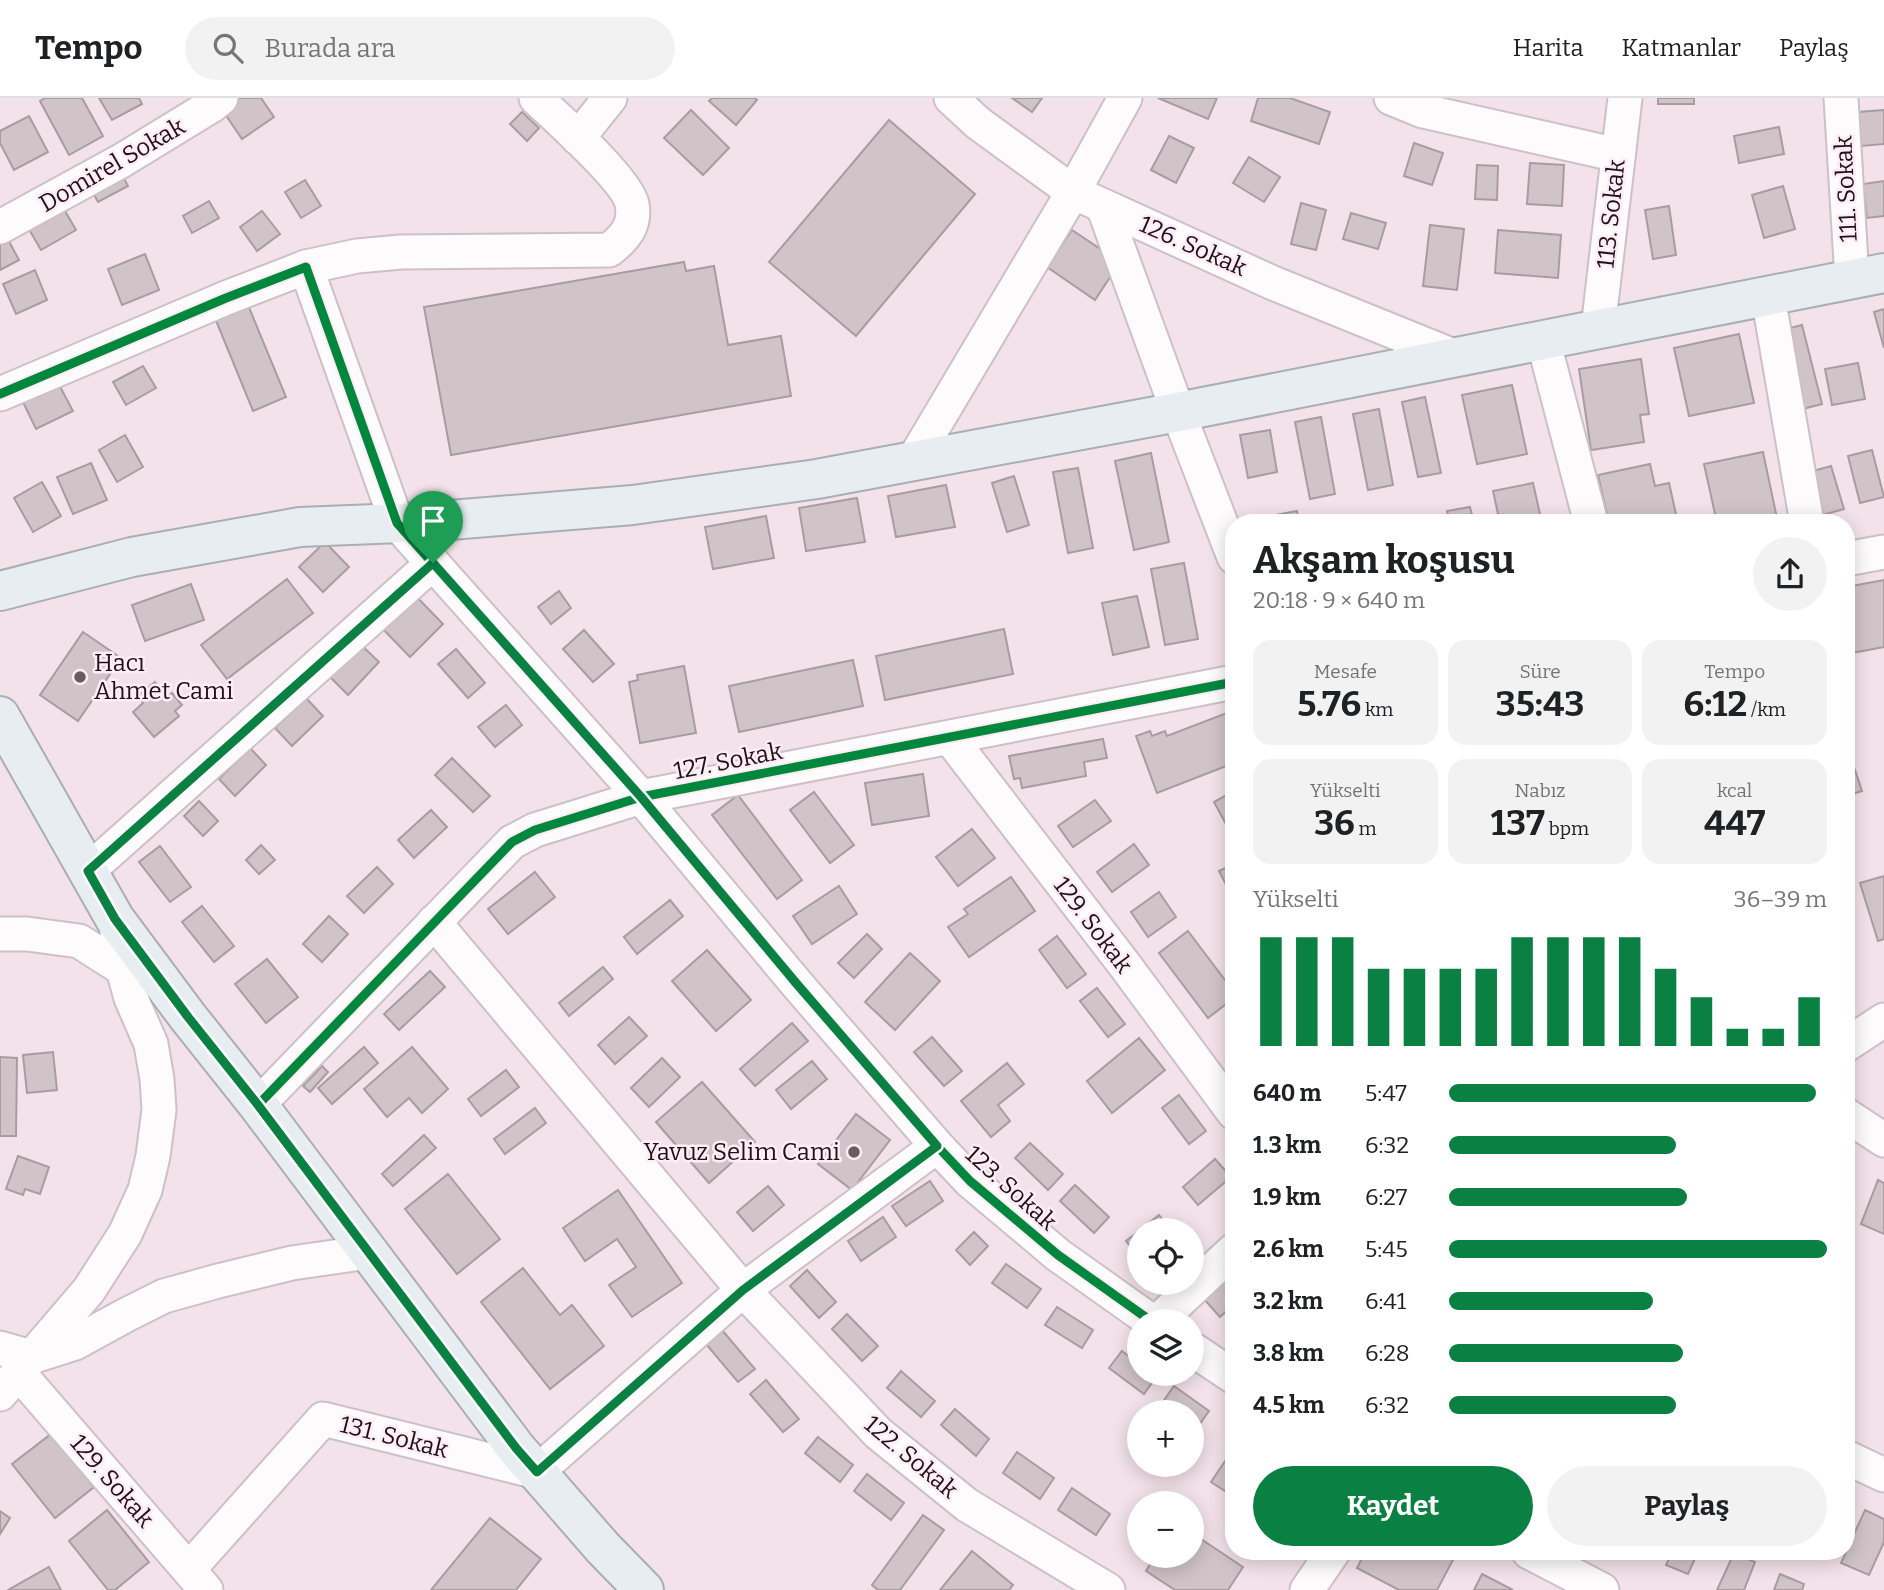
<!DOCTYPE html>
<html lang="tr">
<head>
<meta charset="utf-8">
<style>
  :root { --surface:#fff; --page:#f2f2f2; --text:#202124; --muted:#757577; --line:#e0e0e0; --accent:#0b8043 }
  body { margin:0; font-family:Bitter,serif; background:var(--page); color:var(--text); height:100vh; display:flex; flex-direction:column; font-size:26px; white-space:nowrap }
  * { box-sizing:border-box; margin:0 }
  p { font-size:23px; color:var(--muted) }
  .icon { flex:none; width:38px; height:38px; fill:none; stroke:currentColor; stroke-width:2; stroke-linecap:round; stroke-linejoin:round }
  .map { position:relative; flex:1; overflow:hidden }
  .panel { position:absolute; left:1225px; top:416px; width:630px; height:1046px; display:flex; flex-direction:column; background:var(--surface); border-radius:28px; box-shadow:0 4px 18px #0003 }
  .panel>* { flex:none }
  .controls { position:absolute; left:1127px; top:1120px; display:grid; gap:14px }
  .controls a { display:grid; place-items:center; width:77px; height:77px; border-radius:50%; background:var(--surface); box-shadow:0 4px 18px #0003; font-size:35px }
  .pin { position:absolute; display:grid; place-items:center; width:60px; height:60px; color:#fff; margin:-72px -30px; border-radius:50% 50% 50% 0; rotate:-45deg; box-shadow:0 0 7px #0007 }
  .pin .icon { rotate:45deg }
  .round { display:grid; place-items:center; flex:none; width:74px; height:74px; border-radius:37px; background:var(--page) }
  .overview { display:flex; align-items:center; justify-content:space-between; height:119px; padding:0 28px }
  h1 { font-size:38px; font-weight:700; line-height:52px }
  .figures { display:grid; grid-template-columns:repeat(3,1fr); gap:10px; height:119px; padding:7px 28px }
  .figures div { display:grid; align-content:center; border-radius:18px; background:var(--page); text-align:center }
  .figures b { font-size:35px; font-weight:700 }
  .figures small { font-size:19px; font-weight:400 }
  .figures p { font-size:19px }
  .chart { height:196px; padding:14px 28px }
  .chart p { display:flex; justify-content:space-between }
  .chart svg { width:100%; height:126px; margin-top:7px; stroke:var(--accent); stroke-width:6 }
  .primary-button { display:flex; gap:14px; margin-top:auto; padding:14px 28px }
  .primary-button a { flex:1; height:80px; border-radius:42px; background:var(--accent); color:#fff; font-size:28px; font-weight:700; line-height:80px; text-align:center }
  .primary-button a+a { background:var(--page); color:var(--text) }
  ul { padding:0 28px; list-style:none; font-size:23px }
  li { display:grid; grid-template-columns:112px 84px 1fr; align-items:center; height:52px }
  li i { height:18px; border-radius:9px; background:var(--accent) }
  header { display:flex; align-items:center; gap:42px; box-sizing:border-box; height:98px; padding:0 35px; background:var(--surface); border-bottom:2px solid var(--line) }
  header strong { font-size:33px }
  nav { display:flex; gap:38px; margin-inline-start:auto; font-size:24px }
  .search { width:490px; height:63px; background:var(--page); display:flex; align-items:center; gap:18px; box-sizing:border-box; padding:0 24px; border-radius:38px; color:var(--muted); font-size:26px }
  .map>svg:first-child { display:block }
  .building { fill:#d1c4c9; stroke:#a99ca1; stroke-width:2 }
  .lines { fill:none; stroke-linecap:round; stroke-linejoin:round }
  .minor-casing { stroke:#cdc0c6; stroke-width:37 }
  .major-casing { stroke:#a9aeb5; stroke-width:42 }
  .minor { stroke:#fdfbfc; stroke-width:33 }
  .major { stroke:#e8edf1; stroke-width:38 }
  .cycleway-casing { stroke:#ffecf4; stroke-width:13 }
  .cycleway { stroke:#00873e; stroke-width:9 }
  .route-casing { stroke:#fff; stroke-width:14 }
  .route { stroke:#0b8043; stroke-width:9 }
  .poi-dot { fill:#685b61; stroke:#ffecf4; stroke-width:2.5 }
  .labels { text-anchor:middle; stroke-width:5; stroke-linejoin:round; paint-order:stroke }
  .street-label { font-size:24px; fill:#1d1318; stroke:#ffecf4 }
  .poi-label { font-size:24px; fill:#1d1318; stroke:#ffecf4; text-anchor:start }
</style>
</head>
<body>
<header>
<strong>Tempo</strong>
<div class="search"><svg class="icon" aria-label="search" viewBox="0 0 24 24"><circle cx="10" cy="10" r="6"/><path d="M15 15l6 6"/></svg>Burada ara</div>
<nav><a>Harita</a><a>Katmanlar</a><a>Paylaş</a></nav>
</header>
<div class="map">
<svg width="1884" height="1492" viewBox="0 0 1884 1492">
  <rect width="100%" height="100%" fill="#f3e2e9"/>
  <g class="building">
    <polygon points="45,0 82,0 103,38 69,57 40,3"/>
    <polygon points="99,0 139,0 142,6 112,22"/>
    <polygon points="229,0 261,0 274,19 242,41 219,7"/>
    <polygon points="712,0 755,0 757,2 736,27 709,3"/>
    <polygon points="1012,0 1042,0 1032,14"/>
    <polygon points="1158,0 1217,0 1208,21"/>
    <polygon points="1258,0 1290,0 1330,14 1319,46 1251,23"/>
    <rect x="1658" y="0" width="36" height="6"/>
    <polygon points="691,12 729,50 703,77 664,40"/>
    <polygon points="1884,12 1884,46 1861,48 1858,14"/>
    <polygon points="522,14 539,30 527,43 510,26"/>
    <polygon points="29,18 48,54 14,72 0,45 0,33"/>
    <polygon points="889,22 975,96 856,238 769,164"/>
    <polygon points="1779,29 1784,56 1739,65 1734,38"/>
    <polygon points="1169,38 1194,50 1176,85 1151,72"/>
    <polygon points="1414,45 1443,55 1432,87 1404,78"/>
    <polygon points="1249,59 1280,79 1264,104 1233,85"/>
    <polygon points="1530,65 1564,67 1562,108 1527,106"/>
    <polygon points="1477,67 1498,68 1497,102 1475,101"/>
    <polygon points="119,71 128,88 98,104 89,87"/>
    <polygon points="305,82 321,108 301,120 285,94"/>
    <polygon points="1884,83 1884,118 1867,120 1863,86"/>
    <polygon points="1783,88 1795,131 1764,140 1752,97"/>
    <polygon points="209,103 219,120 192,135 183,118"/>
    <polygon points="1301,105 1326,112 1316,152 1291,146"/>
    <polygon points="61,106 76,132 41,152 26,126"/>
    <polygon points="1669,108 1676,157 1653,161 1645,112"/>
    <polygon points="262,113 280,136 257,153 240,129"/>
    <polygon points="1351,115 1386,125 1378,151 1343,141"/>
    <polygon points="1430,127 1464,131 1457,192 1423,188"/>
    <polygon points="1072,132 1120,164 1095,202 1047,169"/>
    <polygon points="1498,132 1561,137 1558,180 1495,175"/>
    <polygon points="4,134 19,162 0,172 0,136"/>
    <polygon points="145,156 159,192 122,207 108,171"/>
    <polygon points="684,164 686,173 714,168 728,247 781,238 791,298 451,357 424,209"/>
    <polygon points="35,172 47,202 16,216 3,186"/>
    <polygon points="248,207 286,299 253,313 215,220"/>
    <polygon points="1884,211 1884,250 1874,214"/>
    <polygon points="1802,227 1822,306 1799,312 1779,233"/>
    <polygon points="1739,236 1754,305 1689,318 1674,250"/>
    <polygon points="1641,261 1649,316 1640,317 1644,344 1591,352 1579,271"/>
    <polygon points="1858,265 1865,301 1832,307 1825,271"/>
    <polygon points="143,268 156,290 126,307 113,284"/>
    <polygon points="56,281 73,313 36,331 20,298"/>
    <polygon points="1512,287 1527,356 1477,366 1462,297"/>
    <polygon points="1425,299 1441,375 1418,379 1402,304"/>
    <polygon points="1379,311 1393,387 1368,392 1353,316"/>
    <polygon points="1321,319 1335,396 1310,401 1295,324"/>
    <polygon points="1270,332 1277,374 1248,380 1240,337"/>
    <polygon points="125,337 143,369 117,384 99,352"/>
    <polygon points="1872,352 1884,399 1860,405 1848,358"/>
    <polygon points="1763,354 1778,425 1717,425 1704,366"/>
    <polygon points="1151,355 1169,444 1134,452 1115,363"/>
    <polygon points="91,365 107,402 73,416 57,379"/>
    <polygon points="1650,366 1655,388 1669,385 1678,425 1609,425 1598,377"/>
    <polygon points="1831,368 1844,411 1819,418 1806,375"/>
    <polygon points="1078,370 1093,450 1068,455 1053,374"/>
    <polygon points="1014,378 1029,427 1007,434 992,385"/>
    <polygon points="42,384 61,418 33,434 14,400"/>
    <polygon points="1533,385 1542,425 1500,425 1493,393"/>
    <polygon points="946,387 955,429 896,439 888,398"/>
    <polygon points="857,400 865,444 806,453 799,410"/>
    <polygon points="1470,409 1474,425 1450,425 1447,413"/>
    <polygon points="1297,413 1299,424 1291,425 1250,425 1249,422"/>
    <polygon points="766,418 774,460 713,471 705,429"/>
    <polygon points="1417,418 1418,425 1394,425 1394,422"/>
    <polygon points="325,444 349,469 323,494 299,469"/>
    <polygon points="1184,465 1198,541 1165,547 1151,471"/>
    <polygon points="287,481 313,515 227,581 201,547"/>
    <polygon points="1884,482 1884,549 1852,555 1846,523 1846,489"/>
    <polygon points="191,486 204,522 145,543 132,507"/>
    <polygon points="410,492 443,526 410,559 377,525"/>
    <polygon points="559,493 571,510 551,526 538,509"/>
    <polygon points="1137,498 1149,549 1113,557 1102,505"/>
    <polygon points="1004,531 1013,576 885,602 876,558"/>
    <polygon points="584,532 614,566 593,584 563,551"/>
    <polygon points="83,534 121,560 78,623 40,597"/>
    <polygon points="357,543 379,564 348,597 327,576"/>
    <polygon points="456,551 485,585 468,600 438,566"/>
    <polygon points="853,562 863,608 739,634 729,588"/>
    <polygon points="684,568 696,635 640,645 629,584 638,582 637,577"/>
    <polygon points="155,584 167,599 172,595 182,607 175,613 179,618 154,639 133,614 143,605 138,598"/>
    <polygon points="306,600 323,618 292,648 275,630"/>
    <polygon points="506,607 522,627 495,649 478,629"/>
    <polygon points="1232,613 1234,618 1234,665 1157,695 1136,638 1150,633 1152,638 1165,633 1167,638"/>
    <polygon points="1103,641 1107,660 1084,664 1086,678 1022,690 1020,680 1014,681 1009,658"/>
    <polygon points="1846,645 1862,693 1846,698"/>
    <polygon points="250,650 266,667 235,698 219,681"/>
    <polygon points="452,660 490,698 473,714 435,677"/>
    <polygon points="923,676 929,718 872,727 865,685"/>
    <polygon points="1234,693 1234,741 1214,704"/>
    <polygon points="814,694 854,747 830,765 790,712"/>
    <polygon points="738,697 802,782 777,801 712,717"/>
    <polygon points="1095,702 1111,723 1073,749 1058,728"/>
    <polygon points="199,703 218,723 203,738 184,718"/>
    <polygon points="431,712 447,729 414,760 398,742"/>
    <polygon points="972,731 995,760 958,788 936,759"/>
    <polygon points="1134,746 1149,767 1112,794 1097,774"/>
    <polygon points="261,747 275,762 259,776 246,762"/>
    <polygon points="160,748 191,789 170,804 139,764"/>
    <polygon points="1234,766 1234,802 1219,773"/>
    <polygon points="377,769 393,786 364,815 347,798"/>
    <polygon points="535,774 555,799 508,836 488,811"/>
    <polygon points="1884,778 1884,841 1878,843 1860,785"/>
    <polygon points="1011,779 1035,813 969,859 948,829 968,816 964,811"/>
    <polygon points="839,788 857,816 812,846 793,818"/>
    <polygon points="1159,794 1176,819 1148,839 1131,814"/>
    <polygon points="670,802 683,818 637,856 624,839"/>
    <polygon points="202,808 234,848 214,864 182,824"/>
    <polygon points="329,818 348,836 322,864 303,846"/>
    <polygon points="1188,833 1234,894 1234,900 1208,920 1159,855"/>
    <polygon points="867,836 882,851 854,880 838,865"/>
    <polygon points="1057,838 1086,876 1067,890 1039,852"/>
    <polygon points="707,852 751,902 716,933 672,883"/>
    <polygon points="910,855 940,883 895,932 865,904"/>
    <polygon points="267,861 298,899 266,925 235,886"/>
    <polygon points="603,869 613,881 569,918 559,905"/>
    <polygon points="430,873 445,889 399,932 384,916"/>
    <polygon points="1097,890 1125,926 1108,939 1080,903"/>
    <polygon points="629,919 647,938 615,966 598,947"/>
    <polygon points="792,925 808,943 755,988 740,971"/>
    <polygon points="932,939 962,973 944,988 914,954"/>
    <polygon points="1139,940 1165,972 1112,1015 1087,983"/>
    <polygon points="364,949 378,965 332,1006 318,990"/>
    <polygon points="412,949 448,991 422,1015 409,1000 387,1019 364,991"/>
    <polygon points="53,954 57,992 27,995 23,957"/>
    <polygon points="0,959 17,960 16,1038 0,1038"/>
    <polygon points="662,960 680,979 649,1009 631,990"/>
    <polygon points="812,963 827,981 791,1011 776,992"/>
    <polygon points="1007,965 1024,986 998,1007 1010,1023 991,1039 961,1003"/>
    <polygon points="322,968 328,974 310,994 303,988"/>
    <polygon points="506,972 519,989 481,1018 468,1001"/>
    <polygon points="702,984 755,1044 709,1085 656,1024"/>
    <polygon points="1179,997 1206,1033 1189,1046 1162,1010"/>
    <polygon points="535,1010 546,1025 505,1056 494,1041"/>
    <polygon points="856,1016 890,1042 852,1092 818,1066"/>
    <polygon points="424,1037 436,1050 393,1088 382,1076"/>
    <polygon points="1030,1045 1063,1076 1048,1092 1015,1060"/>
    <polygon points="18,1058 49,1069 40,1096 25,1091 23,1097 6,1091"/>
    <polygon points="1215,1061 1231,1079 1198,1107 1183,1089"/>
    <polygon points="448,1076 500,1141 457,1176 405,1111"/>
    <polygon points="1878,1082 1884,1085 1884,1136 1861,1126"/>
    <polygon points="930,1083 943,1103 906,1128 892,1108"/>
    <polygon points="1075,1087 1109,1119 1094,1135 1060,1103"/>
    <polygon points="768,1088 784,1107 753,1133 737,1114"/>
    <polygon points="618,1092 682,1185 632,1219 609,1187 636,1169 617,1141 585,1163 563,1130"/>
    <polygon points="1159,1117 1171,1132 1140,1132"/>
    <polygon points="883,1119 896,1139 861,1163 848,1143"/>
    <polygon points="1139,1133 1139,1160 1126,1143"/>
    <polygon points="974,1134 988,1148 970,1167 956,1152"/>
    <polygon points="1006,1166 1041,1191 1027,1210 992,1185"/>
    <polygon points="523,1170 560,1217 572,1207 604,1248 550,1291 481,1204"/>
    <polygon points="807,1172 836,1204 819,1220 790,1188"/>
    <polygon points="1234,1175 1234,1206 1220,1219 1204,1201"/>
    <polygon points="1057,1209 1093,1232 1082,1250 1045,1227"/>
    <polygon points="847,1216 878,1248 862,1263 832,1231"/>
    <polygon points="722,1232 755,1271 738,1284 706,1246"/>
    <polygon points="1122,1253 1139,1266 1139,1276 1153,1276 1156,1279 1144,1296 1109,1270"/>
    <polygon points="901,1273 935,1303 921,1319 887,1290"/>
    <polygon points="766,1282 799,1321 783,1334 750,1296"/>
    <polygon points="1174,1288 1209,1313 1195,1333 1192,1330 1192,1314 1169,1314 1160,1308"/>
    <polygon points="955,1311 989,1341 976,1358 941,1327"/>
    <polygon points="51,1336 94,1389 55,1420 12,1366"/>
    <polygon points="818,1339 853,1367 840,1384 805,1355"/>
    <polygon points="1234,1350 1234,1399 1211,1384"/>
    <polygon points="1017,1354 1054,1380 1040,1401 1003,1375"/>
    <polygon points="867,1376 904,1405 891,1422 854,1393"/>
    <polygon points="1072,1390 1110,1416 1096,1437 1058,1412"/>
    <polygon points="107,1412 149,1464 115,1492 108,1492 69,1443"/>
    <polygon points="1865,1412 1884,1421 1884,1444 1869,1477 1841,1465"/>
    <polygon points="0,1413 10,1420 0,1436"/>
    <polygon points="923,1417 944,1432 900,1492 878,1492 872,1487"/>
    <polygon points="490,1420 541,1461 516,1492 431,1492"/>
    <polygon points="1192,1435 1243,1469 1228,1492 1175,1492 1146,1473 1155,1458 1192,1458"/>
    <polygon points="972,1453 1013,1487 1009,1492 940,1492"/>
    <polygon points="1365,1454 1443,1454 1454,1460 1437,1492 1399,1492 1357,1470"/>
    <polygon points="1672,1454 1698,1454 1688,1476 1666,1467"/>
    <polygon points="1734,1455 1755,1464 1744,1492 1717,1492"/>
    <polygon points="49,1469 61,1492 8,1492"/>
    <polygon points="1482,1476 1513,1492 1474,1492"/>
    <polygon points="1780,1476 1804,1486 1802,1492 1774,1492"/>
  </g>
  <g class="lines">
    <defs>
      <g id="minor">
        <polyline points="951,0 978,25 1073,94 1273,185 1456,259"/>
        <polyline points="1391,0 1423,13 1618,57"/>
        <polyline points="1841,0 1852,181"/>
        <polyline points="578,40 610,0"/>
        <polyline points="1103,108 1178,314 1234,459"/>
        <polyline points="0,129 121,63 211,8 221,0"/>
        <path d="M306,169L357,158L401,154L609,152C625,140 636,127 632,106C627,82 556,19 536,0"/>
        <polyline points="1768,198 1807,425"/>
        <polyline points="1598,231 1625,0"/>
        <polyline points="1543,242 1591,425"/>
        <polyline points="0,296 226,200 306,169 397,425 641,699 796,885 937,1048 970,1083 1058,1157 1151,1223"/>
        <polyline points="913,363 1073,94 1125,0"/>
        <polyline points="1846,461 1884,454"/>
        <polyline points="950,640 1124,866 1234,1015"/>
        <polyline points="88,773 433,465"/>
        <polyline points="434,824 743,1192 878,1335 967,1407 1108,1492"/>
        <polyline points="0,836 27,836 79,843 123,871"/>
        <polyline points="1846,947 1884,922"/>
        <polyline points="258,1007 512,744 535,732 641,699 1234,584"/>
        <polyline points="1846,1017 1884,1042"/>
        <polyline points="1158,1223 1234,1152"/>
        <polyline points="0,1250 31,1259 75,1245 126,1217 164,1198 218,1183 292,1165 368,1154"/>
        <polyline points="1192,1251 1234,1279"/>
        <polyline points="18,1274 206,1492"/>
        <polyline points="0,1296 89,1192 125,1136 145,1092 153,1058 159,1012 157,981 151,946 131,900 123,871 115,821"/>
        <polyline points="1846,1359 1884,1377"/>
        <polyline points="1529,1454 1602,1492"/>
        <polyline points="189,1471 323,1321 537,1374 743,1192 937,1048"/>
        <polyline points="1307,1492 1333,1454"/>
      </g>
      <g id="major">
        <polyline points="0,493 132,459 300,429 426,424 633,407 817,381 1178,314 1884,175"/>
        <polyline points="0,618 115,821 188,919 258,1007 516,1350 603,1450 644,1492"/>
      </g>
    </defs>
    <use href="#minor" class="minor-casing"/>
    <use href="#major" class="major-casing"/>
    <use href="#minor" class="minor"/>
    <use href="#major" class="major"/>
    <defs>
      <g id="cycleway">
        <polyline points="0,296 226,200 306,169 397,425 641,699 796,885 937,1048 970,1083 1058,1157 1151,1223"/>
        <polyline points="258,1007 512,744 535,732 641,699 1234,584"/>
      </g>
    </defs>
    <use href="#cycleway" class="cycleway-casing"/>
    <use href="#cycleway" class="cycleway"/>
  </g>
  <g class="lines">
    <defs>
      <polygon id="route" points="433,465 641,699 796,885 937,1048 743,1192 537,1374 516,1350 467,1285 258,1007 188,919 115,821 88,773"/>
    </defs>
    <use href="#route" class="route-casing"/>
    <use href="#route" class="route"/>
  </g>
  <g class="poi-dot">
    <circle cx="80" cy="579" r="7"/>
    <circle cx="854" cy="1054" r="7"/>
  </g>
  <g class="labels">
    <g class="street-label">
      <text transform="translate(112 67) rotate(-30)" y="8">Domirel Sokak</text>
      <text transform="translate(1846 91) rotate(-93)" y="8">111. Sokak</text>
      <text transform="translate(1611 116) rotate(-84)" y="8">113. Sokak</text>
      <text transform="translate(1193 148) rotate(24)" y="8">126. Sokak</text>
      <text transform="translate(728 663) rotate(-11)" y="8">127. Sokak</text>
      <text transform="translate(1093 827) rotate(53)" y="8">129. Sokak</text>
      <text transform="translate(1011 1090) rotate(42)" y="8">123. Sokak</text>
      <text transform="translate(394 1339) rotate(14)" y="8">131. Sokak</text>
      <text transform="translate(911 1359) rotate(40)" y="8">122. Sokak</text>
      <text transform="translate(112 1383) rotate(49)" y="8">129. Sokak</text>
    </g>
    <g class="poi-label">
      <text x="94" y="573">Hacı<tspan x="94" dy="28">Ahmet Cami</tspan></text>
      <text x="840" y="1062" text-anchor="end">Yavuz Selim Cami</text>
    </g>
  </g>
</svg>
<div class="controls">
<a><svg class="icon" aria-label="locate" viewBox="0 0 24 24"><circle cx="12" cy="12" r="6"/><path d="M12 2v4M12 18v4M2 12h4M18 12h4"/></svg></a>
<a><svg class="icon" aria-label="layers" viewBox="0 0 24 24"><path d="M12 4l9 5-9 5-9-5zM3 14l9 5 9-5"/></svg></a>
<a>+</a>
<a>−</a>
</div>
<div class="pin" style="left:433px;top:465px;background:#1e9e55"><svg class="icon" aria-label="arrive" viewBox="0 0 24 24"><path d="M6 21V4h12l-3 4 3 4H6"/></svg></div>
<section class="panel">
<div class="overview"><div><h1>Akşam koşusu</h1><p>20:18 · 9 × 640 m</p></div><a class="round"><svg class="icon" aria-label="share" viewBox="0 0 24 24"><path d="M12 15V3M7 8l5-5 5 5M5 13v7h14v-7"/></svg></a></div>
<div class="figures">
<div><p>Mesafe</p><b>5.76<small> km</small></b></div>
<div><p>Süre</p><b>35:43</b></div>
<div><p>Tempo</p><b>6:12<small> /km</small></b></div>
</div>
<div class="figures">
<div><p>Yükselti</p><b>36<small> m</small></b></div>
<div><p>Nabız</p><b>137<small> bpm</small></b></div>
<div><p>kcal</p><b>447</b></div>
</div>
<div class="chart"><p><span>Yükselti</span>36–39 m</p>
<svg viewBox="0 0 160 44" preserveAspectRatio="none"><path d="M5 44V6M15 44V6M25 44V6M35 44V17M45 44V17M55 44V17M65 44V17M75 44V6M85 44V6M95 44V6M105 44V6M115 44V17M125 44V27M135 44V38M145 44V38M155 44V27"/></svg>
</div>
<ul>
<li><b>640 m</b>5:47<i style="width:97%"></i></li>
<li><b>1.3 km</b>6:32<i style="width:60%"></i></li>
<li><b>1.9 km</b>6:27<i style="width:63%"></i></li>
<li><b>2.6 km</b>5:45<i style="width:100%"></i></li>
<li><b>3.2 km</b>6:41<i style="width:54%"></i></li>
<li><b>3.8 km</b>6:28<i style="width:62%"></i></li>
<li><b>4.5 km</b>6:32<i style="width:60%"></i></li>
</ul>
<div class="primary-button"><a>Kaydet</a><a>Paylaş</a></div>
</section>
</div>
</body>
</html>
